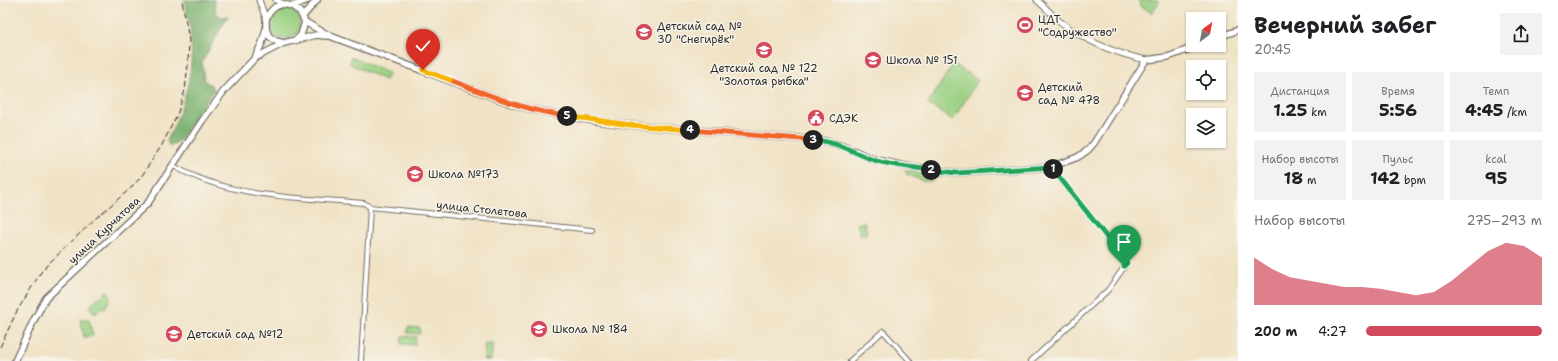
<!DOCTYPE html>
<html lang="ru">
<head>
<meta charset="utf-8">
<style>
  :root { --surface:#fff; --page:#f2f2f2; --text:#202124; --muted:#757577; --accent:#d1495b }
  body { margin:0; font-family:"Shantell Sans",sans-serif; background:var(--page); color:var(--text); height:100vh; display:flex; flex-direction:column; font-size:15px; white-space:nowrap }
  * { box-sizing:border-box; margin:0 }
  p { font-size:13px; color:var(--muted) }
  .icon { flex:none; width:22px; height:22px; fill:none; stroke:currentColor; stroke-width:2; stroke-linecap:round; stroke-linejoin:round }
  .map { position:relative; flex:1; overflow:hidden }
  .details { display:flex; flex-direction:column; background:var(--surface); width:320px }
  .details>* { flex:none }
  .needle { width:26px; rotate:32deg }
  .tools { position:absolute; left:1186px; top:12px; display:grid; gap:8px }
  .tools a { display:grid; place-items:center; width:40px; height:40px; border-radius:0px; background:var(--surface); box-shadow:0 1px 3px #0004; font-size:20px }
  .pin { position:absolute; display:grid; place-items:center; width:34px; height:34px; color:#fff; margin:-41px -17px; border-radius:50% 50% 50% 0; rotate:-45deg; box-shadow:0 0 4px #0007 }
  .pin .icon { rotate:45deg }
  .km { position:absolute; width:20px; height:20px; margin:-10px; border-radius:50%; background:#222; color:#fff; font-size:11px; line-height:20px; text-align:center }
  .round { display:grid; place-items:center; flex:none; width:42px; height:42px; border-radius:0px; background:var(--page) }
  .head { display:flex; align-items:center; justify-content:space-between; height:68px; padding:0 16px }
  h1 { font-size:22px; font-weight:700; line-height:30px }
  .stats { display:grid; grid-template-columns:repeat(3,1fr); gap:6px; height:68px; padding:4px 16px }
  .stats div { display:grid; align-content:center; border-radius:0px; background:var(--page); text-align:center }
  .stats b { font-size:17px; font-weight:700 }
  .stats small { font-size:11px; font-weight:400 }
  .stats p { font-size:11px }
  .chart { height:112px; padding:8px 16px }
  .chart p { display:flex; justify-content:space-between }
  .chart svg { width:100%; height:72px; margin-top:4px; fill:var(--accent); opacity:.7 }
  ul { padding:0 16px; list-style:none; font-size:13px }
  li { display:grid; grid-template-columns:64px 48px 1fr; align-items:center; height:30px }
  li i { height:10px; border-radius:5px; background:var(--accent) }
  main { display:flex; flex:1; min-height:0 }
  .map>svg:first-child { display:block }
  .green { fill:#9ad081; stroke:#627e56 }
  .forest { fill:#7bb26f; stroke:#536e4d }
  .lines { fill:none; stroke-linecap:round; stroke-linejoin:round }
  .minor-casing { stroke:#706b61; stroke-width:6 }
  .tertiary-casing { stroke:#706b61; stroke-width:7 }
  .secondary-casing { stroke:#706b61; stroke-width:8 }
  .minor { stroke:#fff; stroke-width:4 }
  .tertiary { stroke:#fff; stroke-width:5 }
  .secondary { stroke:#fff; stroke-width:5.5 }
  .rail { stroke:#2b2b2b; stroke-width:1; stroke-dasharray:6 3; stroke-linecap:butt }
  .split-1-casing { stroke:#fff; stroke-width:8 }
  .split-2-casing { stroke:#fff; stroke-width:8 }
  .split-3-casing { stroke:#fff; stroke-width:8 }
  .split-4-casing { stroke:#fff; stroke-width:8 }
  .split-5-casing { stroke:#fff; stroke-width:8 }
  .split-6-casing { stroke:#fff; stroke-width:8 }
  .split-7-casing { stroke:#fff; stroke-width:8 }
  .split-1 { stroke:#22a559; stroke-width:5 }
  .split-2 { stroke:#22a559; stroke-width:5 }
  .split-3 { stroke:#22a559; stroke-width:5 }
  .split-4 { stroke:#f0652b; stroke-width:5 }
  .split-5 { stroke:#f5b400; stroke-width:5 }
  .split-6 { stroke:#f0652b; stroke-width:5 }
  .split-7 { stroke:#f5b400; stroke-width:5 }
  .labels { text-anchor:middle; stroke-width:3; stroke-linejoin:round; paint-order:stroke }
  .poi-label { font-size:11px; fill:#2b2b2b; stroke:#f7f3e8; text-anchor:start }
  .street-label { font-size:11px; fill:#2b2b2b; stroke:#f7f3e8 }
</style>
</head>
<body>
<main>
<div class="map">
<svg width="1238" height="361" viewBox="0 0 1238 361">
  <rect width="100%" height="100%" fill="#f7f3e8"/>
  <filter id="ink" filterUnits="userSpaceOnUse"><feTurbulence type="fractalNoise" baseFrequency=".025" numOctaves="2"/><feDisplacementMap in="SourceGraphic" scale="8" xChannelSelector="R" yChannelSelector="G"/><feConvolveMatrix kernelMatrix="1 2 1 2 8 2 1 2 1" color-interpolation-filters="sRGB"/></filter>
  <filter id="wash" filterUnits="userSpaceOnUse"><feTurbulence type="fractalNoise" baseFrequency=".012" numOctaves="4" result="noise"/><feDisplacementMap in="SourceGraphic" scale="16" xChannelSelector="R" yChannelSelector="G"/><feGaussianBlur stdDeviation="0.9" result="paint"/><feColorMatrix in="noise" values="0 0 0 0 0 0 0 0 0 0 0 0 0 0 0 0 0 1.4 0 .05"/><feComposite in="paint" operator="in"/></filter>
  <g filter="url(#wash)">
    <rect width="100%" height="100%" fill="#f0e2c5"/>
    <g class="green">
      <polygon points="1139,0 1158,0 1159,2 1152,13 1141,6"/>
      <circle cx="285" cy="24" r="15"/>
      <polygon points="1025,18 1031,23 1026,32 1019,28"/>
      <polygon points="351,57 389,73 385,80 350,64"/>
      <polygon points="953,64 978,80 953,120 928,104"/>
      <polygon points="905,170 941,175 932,181 923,181 907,174"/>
      <polygon points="864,222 867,233 861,236 857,224"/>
      <polygon points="107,290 111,297 105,308 94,313 90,306 97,298 102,297"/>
      <polygon points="80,319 89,319 93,336 84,337"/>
      <polygon points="408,327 420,328 420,334 407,333"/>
      <polygon points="402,336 416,337 415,345 401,344"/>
      <polygon points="485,343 492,343 492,356 491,356 491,360 484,360"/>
    </g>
    <path class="forest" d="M184,0H214L216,13L221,17L228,16L202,62L204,80L212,86L214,90L180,140L170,147L167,141C191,93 199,52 184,0Z"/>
  </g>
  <g filter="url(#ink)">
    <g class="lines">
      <defs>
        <g id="minor">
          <path d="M172,165C229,199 300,197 364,203L370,207L592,230"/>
          <polyline points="361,361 370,207"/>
          <polyline points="850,361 883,331 910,361"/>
          <polyline points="1031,361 1108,290 1127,263 1051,167"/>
        </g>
        <g id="tertiary">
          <polyline points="259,0 266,19"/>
          <polyline points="276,0 283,4"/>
          <path d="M1037,0C1044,6 1051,14 1058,20C1083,40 1114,53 1146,60"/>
        </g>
        <g id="secondary">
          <polyline points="292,6 308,0"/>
          <polyline points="303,16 317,0"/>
          <path d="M305,22L330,36L512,104C574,122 640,126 704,131C742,134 780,138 819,140L833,143L848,148L872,159L904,166L957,173L1051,167L1078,157L1088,150L1094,143L1146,60L1168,57L1200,45"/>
          <polyline points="1219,37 1238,30"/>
          <polyline points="297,40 316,35 327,36"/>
          <polyline points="255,58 262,43 266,29"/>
          <polyline points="15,361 34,320 46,298 148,203 202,121 224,91 255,58 284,43 296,40 301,35 305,22 300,12 292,6 283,4 275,7 270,12 266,19 266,29 269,36 276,41 284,43"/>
        </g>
      </defs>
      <use href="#minor" class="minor-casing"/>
      <use href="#tertiary" class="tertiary-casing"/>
      <use href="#secondary" class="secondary-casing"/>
      <use href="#minor" class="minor"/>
      <use href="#tertiary" class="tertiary"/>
      <use href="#secondary" class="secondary"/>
      <polyline class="rail" points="0,347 17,311 43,269 96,218 131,188 141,177 162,145 177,115 185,90 188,65 189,40 182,0"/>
    </g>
  </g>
  <g class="lines" filter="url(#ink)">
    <defs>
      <polyline id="split-1" points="1053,169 1127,263 1124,266"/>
      <polyline id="split-2" points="931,170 957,173 1051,167 1053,169"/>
      <path id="split-3" d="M813,140C835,141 851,151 871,159C889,166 912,167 931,170"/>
      <polyline id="split-4" points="690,130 813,140"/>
      <polyline id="split-5" points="567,116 631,125 690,130"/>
      <path id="split-6" d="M450,80C489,95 526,111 567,116"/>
      <polyline id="split-7" points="423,70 450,80"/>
    </defs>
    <use href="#split-1" class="split-1-casing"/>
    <use href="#split-2" class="split-2-casing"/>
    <use href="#split-3" class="split-3-casing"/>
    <use href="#split-4" class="split-4-casing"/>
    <use href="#split-5" class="split-5-casing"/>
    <use href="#split-6" class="split-6-casing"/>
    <use href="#split-7" class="split-7-casing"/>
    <use href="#split-1" class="split-1"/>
    <use href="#split-2" class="split-2"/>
    <use href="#split-3" class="split-3"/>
    <use href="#split-4" class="split-4"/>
    <use href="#split-5" class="split-5"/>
    <use href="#split-6" class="split-6"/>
    <use href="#split-7" class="split-7"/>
  </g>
  <defs>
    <symbol id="stadium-disc" viewBox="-11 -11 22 22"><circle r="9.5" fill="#d1495b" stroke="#f7f3e8"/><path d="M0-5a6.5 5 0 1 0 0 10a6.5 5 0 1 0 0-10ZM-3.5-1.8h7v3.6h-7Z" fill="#fff"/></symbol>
    <symbol id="school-disc" viewBox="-11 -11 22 22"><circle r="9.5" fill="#d1495b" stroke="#f7f3e8"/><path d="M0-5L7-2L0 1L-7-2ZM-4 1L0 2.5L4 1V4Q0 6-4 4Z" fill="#fff"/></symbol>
    <symbol id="civic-disc" viewBox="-11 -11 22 22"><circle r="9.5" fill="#d1495b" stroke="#f7f3e8"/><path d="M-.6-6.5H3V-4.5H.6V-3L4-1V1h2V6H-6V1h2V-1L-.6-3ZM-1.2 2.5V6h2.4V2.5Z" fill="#fff"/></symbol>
  </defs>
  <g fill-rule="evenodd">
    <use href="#stadium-disc" x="1015" y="15" width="20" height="20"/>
    <use href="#school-disc" x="634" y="22" width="20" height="20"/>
    <use href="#school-disc" x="754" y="40" width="20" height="20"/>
    <use href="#school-disc" x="863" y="50" width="20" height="20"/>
    <use href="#school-disc" x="1015" y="83" width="20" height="20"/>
    <use href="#civic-disc" x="806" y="108" width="20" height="20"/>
    <use href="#school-disc" x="405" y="164" width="20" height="20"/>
    <use href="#school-disc" x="529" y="319" width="20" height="20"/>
    <use href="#school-disc" x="164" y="324" width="20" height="20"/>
  </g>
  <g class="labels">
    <g class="poi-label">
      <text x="1038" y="23">ЦДТ<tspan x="1038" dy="13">"Содружество"</tspan></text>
      <text x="657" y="30">Детский сад №<tspan x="657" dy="13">30 "Снегирёк"</tspan></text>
      <text x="886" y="64">Школа № 151</text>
      <text x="764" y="72" text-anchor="middle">Детский сад № 122<tspan x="764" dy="13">"Золотая рыбка"</tspan></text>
      <text x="1038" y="91">Детский<tspan x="1038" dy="13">сад № 478</tspan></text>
      <text x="829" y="122">СДЭК</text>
      <text x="428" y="178">Школа №173</text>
      <text x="552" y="333">Школа № 184</text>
      <text x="187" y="338">Детский сад №12</text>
    </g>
    <g class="street-label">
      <text transform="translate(482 209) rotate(6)" y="4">улица Столетова</text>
      <text transform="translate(104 230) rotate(-43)" y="4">улица Курчатова</text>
    </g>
  </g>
</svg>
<div class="tools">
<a><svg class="needle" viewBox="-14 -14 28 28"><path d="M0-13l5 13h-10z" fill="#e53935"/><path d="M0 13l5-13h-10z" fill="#757577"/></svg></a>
<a><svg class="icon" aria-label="locate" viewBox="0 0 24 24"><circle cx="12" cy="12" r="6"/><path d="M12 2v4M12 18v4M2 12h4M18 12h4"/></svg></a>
<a><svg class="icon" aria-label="layers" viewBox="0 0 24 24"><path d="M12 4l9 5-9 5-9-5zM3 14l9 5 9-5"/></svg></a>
</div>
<div class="pin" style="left:1124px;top:266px;background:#1e9e55"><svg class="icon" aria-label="arrive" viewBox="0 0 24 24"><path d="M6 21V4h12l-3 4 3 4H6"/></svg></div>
<div class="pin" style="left:423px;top:70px;background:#d93025"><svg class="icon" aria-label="check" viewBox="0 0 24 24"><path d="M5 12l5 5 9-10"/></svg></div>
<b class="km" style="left:1053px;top:169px">1</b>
<b class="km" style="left:931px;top:170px">2</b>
<b class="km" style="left:813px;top:140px">3</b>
<b class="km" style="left:690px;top:130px">4</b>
<b class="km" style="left:567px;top:116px">5</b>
</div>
<section class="details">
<div class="head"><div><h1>Вечерний забег</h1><p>20:45</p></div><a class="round"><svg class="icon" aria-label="share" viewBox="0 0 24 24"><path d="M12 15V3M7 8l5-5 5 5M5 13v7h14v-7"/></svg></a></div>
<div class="stats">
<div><p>Дистанция</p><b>1.25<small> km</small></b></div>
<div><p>Время</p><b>5:56</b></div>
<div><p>Темп</p><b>4:45<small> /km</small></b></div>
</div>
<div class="stats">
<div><p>Набор высоты</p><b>18<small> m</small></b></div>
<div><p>Пульс</p><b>142<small> bpm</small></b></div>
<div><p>kcal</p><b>95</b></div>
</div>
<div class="chart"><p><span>Набор высоты</span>275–293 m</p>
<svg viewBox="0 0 160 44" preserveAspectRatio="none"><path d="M0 44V15L10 22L20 27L30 29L40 31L50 33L60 33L70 34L80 36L90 38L100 36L110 29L120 20L130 11L140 6L150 8L160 15V44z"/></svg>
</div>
<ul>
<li><b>200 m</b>4:27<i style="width:100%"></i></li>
</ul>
</section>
</main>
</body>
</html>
